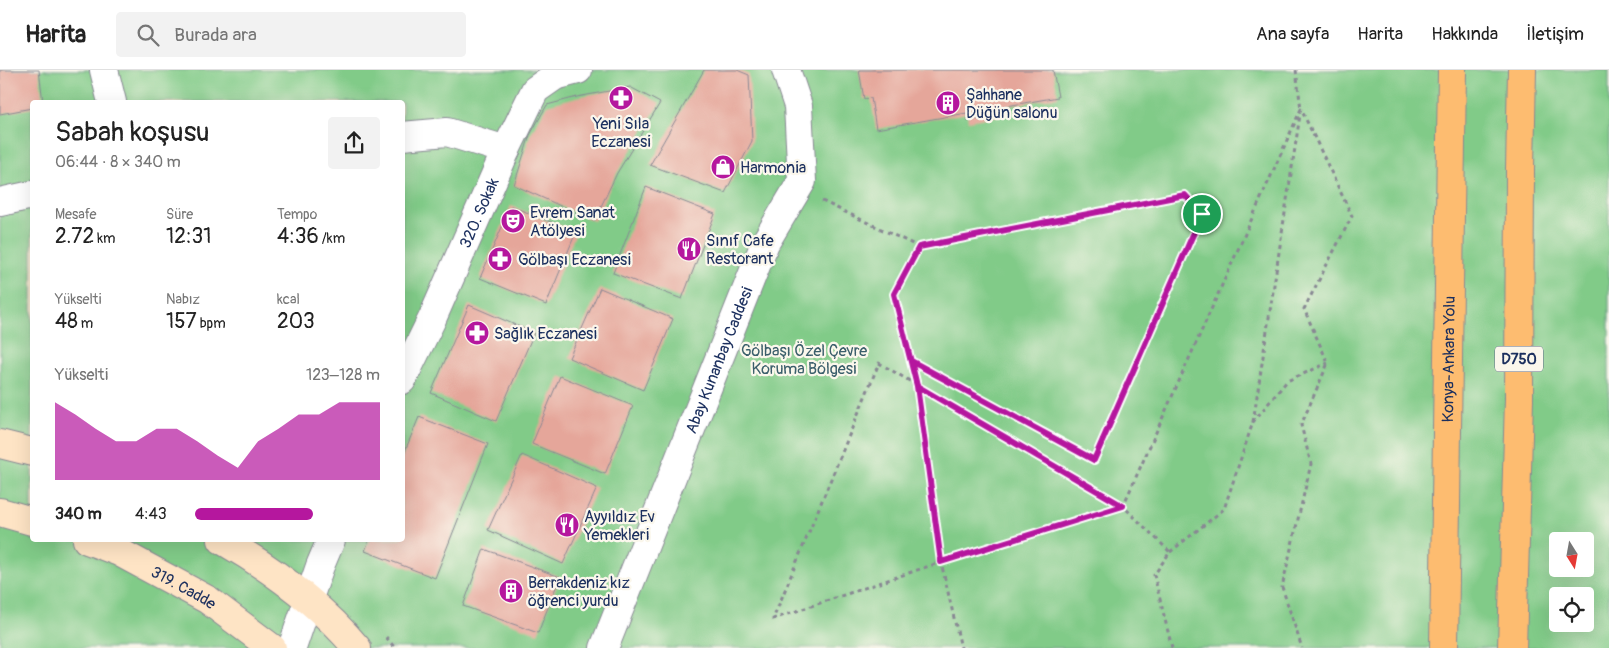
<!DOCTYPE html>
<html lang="tr">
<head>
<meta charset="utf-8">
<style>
  :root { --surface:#fff; --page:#f2f2f2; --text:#222; --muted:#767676; --line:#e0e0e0; --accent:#b5179e }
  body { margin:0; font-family:Pangolin,sans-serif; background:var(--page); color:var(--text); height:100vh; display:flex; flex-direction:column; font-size:19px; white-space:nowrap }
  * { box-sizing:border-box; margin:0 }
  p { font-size:16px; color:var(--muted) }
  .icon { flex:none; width:28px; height:28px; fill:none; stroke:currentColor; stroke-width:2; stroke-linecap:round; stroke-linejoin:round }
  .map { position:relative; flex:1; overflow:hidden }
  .panel { position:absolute; left:30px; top:30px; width:375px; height:442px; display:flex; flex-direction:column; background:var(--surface); border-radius:5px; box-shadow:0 5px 20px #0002 }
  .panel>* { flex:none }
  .needle { width:32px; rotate:169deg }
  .buttons { position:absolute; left:1549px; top:462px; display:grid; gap:10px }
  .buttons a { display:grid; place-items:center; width:45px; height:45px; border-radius:5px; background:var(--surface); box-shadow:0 5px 20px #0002; font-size:25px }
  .pin { position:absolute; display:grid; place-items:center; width:42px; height:42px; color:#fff; margin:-21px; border:2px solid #fff; border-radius:50%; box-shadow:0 1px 5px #0007 }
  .round { display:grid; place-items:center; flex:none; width:52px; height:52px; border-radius:5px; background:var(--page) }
  .summary { display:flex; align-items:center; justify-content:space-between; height:85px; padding:0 25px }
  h1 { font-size:28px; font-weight:600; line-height:38px }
  .stats { display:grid; grid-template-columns:repeat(3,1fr); gap:8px; height:85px; padding:5px 25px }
  .stats div { display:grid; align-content:center }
  .stats b { font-size:21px; font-weight:600 }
  .stats small { font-size:14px; font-weight:400 }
  .stats p { font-size:14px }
  .chart { height:140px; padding:10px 25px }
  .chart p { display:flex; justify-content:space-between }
  .chart svg { width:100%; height:90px; margin-top:5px; fill:var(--accent); opacity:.7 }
  ul { padding:0 25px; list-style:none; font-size:16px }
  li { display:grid; grid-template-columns:80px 60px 1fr; align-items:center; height:38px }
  li i { height:12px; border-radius:6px; background:var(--accent) }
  header { display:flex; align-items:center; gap:30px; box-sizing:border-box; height:70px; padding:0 25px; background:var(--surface); border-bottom:1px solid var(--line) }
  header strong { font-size:24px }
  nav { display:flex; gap:28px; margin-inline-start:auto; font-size:18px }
  .search { width:350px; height:45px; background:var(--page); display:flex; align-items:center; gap:12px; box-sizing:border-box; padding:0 18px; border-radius:5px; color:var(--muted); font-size:19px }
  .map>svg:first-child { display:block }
  .green { fill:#81cb88; stroke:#4e7d73; fill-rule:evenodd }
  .building { fill:#e5a69a }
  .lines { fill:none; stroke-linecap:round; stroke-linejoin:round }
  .street-casing { stroke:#888893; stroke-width:30 }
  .secondary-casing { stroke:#888893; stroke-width:30 }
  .highway-casing { stroke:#888893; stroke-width:30 }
  .path { stroke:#888893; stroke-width:3; stroke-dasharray:4 4; stroke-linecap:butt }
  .street { stroke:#fff; stroke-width:28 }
  .secondary { stroke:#fee4c5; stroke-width:28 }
  .highway { stroke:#fdbc6f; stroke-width:28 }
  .route-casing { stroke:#fff; stroke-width:10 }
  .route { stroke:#b5179e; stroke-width:6 }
  .labels { text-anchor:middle; stroke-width:4.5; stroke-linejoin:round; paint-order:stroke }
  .shield { fill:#fbf7ec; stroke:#5e6b89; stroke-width:1 }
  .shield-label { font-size:15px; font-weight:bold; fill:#1b2f5e }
  .poi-label { font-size:16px; fill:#1b2f5e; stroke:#fbf7ec; text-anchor:start }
  .street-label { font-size:16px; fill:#1b2f5e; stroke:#fbf7ec }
  .park-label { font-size:16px; fill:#3a5e6b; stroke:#fbf7ec }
</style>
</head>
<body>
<header>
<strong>Harita</strong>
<div class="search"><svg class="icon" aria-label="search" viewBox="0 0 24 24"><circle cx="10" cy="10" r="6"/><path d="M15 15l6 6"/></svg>Burada ara</div>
<nav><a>Ana sayfa</a><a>Harita</a><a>Hakkında</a><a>İletişim</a></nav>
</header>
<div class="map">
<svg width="1609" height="578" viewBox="0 0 1609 578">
  <rect width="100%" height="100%" fill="#fbf7ec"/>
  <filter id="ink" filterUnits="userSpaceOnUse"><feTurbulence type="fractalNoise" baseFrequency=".02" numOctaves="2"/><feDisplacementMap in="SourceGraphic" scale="10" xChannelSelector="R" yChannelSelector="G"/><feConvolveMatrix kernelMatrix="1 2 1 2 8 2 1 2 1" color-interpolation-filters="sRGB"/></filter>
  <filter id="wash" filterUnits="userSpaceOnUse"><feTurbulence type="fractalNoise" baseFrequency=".0096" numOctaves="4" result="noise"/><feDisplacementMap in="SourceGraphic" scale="20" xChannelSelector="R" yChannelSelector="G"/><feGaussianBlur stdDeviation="1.12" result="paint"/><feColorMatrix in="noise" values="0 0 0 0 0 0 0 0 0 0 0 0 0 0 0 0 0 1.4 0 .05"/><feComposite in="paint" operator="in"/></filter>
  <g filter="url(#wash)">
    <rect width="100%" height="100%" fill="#f5e2c8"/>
    <path class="green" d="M0,0H1609V578H0ZM32,32H402V470H32ZM1558,471H1585V499H1558ZM1558,526H1585V554H1558Z"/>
    <g id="blocks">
      <g class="building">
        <polygon points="0,0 39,0 43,32 32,32 32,38 0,44"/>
        <polygon points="704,0 737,0 749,5 752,71 725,123 650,95"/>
        <polygon points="859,0 1053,0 1058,27 1001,37 1002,45 968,51 967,43 876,59 871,28 864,29"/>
        <polygon points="630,17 660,33 617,103 594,151 514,115 530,65 547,35 577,27"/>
        <polygon points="646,117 715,144 682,229 613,203"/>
        <polygon points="511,136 576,162 546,235 480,208"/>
        <polygon points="600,218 673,249 643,320 569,288"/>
        <polygon points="469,235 534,263 496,351 431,323"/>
        <polygon points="560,306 633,336 605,404 532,374"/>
        <polygon points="419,347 488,374 435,508 365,481 369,470 402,470 402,388"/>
        <polygon points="522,385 597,418 563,494 488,460"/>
        <polygon points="484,479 560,507 538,563 463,536"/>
      </g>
    </g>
  </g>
  <g filter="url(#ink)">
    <use href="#blocks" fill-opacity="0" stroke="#888893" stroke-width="1"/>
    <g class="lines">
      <defs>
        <g id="street">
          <polyline points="104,0 112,32"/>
          <polyline points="402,66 447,62 506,80"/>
          <polyline points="0,132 32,125"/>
          <path id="s1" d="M402,310L432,249L506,80L535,20L555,6L578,0"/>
          <polyline points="292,578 320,496 331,470"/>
          <path id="s2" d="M604,578L765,173L802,111L798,36L786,0"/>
        </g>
        <g id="secondary">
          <polyline points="0,374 32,382"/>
          <polyline points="0,442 32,451"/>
          <path id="s3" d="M87,470L119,482L208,530L272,578"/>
          <path d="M222,470C272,499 320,534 357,578"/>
        </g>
        <g id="highway">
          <path id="s4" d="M1444,578L1452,0"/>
          <polyline points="1512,578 1519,329 1520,99 1522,0"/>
        </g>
      </defs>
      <use href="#street" class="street-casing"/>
      <use href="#secondary" class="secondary-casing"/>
      <use href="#highway" class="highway-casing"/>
      <g class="path">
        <polyline points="1296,0 1301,39"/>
        <polyline points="822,131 919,177"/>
        <polyline points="911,291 1094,389 1202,144 1185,125 919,177 894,224 917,316 941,492 961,578"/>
        <polyline points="1253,352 1300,45"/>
        <polyline points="1170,482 1224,439 1253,352 1287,311 1328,293"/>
        <polyline points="386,567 395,578"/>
        <polyline points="1172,578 1154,505 1170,482 1123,436 879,293 773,549 941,492 1123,436 1301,39 1352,146 1304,239 1328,293 1301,355 1311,394 1282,517 1302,578"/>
      </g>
      <use href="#street" class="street"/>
      <use href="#secondary" class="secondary"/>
      <use href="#highway" class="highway"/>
    </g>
  </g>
  <g class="lines" filter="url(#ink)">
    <defs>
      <polyline id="route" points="1202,144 1185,125 919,177 894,224 917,316 1123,436 941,492 917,316 911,291 1094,390 1202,144"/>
    </defs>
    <use href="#route" class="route-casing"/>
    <use href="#route" class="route"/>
  </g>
  <defs>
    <symbol id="pharmacy-disc" viewBox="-11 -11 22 22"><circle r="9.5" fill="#b5179e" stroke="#fbf7ec"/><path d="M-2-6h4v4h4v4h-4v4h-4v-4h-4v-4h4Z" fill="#fff"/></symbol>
    <symbol id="building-disc" viewBox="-11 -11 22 22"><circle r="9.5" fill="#b5179e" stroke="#fbf7ec"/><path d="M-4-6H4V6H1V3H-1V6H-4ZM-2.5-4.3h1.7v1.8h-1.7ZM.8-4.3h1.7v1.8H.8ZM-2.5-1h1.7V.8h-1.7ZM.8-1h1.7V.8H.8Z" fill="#fff"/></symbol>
    <symbol id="shop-disc" viewBox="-11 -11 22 22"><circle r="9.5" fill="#b5179e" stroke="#fbf7ec"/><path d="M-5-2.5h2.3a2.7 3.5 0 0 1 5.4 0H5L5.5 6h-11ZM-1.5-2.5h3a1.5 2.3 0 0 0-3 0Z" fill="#fff"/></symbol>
    <symbol id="theatre-disc" viewBox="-11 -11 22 22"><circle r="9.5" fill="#b5179e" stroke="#fbf7ec"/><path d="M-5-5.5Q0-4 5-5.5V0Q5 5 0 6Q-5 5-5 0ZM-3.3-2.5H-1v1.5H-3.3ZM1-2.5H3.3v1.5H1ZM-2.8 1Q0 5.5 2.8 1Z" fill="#fff"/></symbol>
    <symbol id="restaurant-disc" viewBox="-11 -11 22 22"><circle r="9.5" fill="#b5179e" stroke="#fbf7ec"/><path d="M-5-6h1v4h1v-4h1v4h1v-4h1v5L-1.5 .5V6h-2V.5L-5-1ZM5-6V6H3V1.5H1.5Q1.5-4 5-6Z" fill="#fff"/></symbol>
  </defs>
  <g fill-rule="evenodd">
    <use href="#pharmacy-disc" x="607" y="14" width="28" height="28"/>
    <use href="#building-disc" x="934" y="19" width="28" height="28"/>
    <use href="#shop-disc" x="709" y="83" width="28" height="28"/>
    <use href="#theatre-disc" x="499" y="137" width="28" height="28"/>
    <use href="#restaurant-disc" x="675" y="165" width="28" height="28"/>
    <use href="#pharmacy-disc" x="486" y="175" width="28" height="28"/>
    <use href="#pharmacy-disc" x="463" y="249" width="28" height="28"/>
    <use href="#restaurant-disc" x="553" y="441" width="28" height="28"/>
    <use href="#building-disc" x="497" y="507" width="28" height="28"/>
  </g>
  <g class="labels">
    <rect class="shield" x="1495" y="276.5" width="48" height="25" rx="4"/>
    <g class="shield-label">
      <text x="1519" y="294">D750</text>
    </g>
    <g class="poi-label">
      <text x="966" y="30">Şahhane<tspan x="966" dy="18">Düğün salonu</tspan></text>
      <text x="621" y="59" text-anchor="middle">Yeni Sıla<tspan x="621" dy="18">Eczanesi</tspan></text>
      <text x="740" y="103">Harmonia</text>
      <text x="530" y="148">Evrem Sanat<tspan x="530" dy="18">Atölyesi</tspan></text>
      <text x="706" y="176">Sınıf Cafe<tspan x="706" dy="18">Restorant</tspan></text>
      <text x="518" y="195">Gölbaşı Eczanesi</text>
      <text x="494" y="269">Sağlık Eczanesi</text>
      <text x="584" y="452">Ayyıldız Ev<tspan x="584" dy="18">Yemekleri</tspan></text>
      <text x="528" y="518">Berrakdeniz kız<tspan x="528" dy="18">öğrenci yurdu</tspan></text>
    </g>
    <g class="street-label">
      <text dy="6" stroke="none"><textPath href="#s1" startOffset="184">320. Sokak</textPath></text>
      <text dy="6" stroke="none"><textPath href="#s4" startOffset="289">Konya-Ankara Yolu</textPath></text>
      <text dy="6" stroke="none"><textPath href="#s2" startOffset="310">Abay Kunanbay Caddesi</textPath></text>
      <text dy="6" stroke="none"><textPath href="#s3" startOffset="108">319. Cadde</textPath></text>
    </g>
    <g class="park-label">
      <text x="804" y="286">Gölbaşı Özel Çevre<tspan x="804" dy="18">Koruma Bölgesi</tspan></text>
    </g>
  </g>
</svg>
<div class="buttons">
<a><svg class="needle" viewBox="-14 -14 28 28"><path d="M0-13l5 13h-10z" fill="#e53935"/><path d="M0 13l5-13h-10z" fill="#767676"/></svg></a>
<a><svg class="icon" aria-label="locate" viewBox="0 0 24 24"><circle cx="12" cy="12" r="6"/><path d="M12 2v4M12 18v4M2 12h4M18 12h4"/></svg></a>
</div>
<div class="pin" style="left:1202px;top:144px;background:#1e9e55"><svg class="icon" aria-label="arrive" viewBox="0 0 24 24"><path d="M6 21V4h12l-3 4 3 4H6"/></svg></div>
<section class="panel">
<div class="summary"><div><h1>Sabah koşusu</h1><p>06:44 · 8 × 340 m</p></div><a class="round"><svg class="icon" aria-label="share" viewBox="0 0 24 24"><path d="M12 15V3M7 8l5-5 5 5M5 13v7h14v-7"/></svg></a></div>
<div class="stats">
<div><p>Mesafe</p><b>2.72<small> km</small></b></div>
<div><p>Süre</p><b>12:31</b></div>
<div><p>Tempo</p><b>4:36<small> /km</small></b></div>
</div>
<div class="stats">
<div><p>Yükselti</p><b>48<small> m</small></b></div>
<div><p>Nabız</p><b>157<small> bpm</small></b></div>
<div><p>kcal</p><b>203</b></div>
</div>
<div class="chart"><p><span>Yükselti</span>123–128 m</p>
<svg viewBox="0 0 160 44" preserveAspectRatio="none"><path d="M0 44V6L10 12L20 19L30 25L40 25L50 19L60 19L70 25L80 32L90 38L100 25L110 19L120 12L130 12L140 6L150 6L160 6V44z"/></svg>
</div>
<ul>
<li><b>340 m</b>4:43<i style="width:64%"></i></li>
</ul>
</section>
</div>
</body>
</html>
